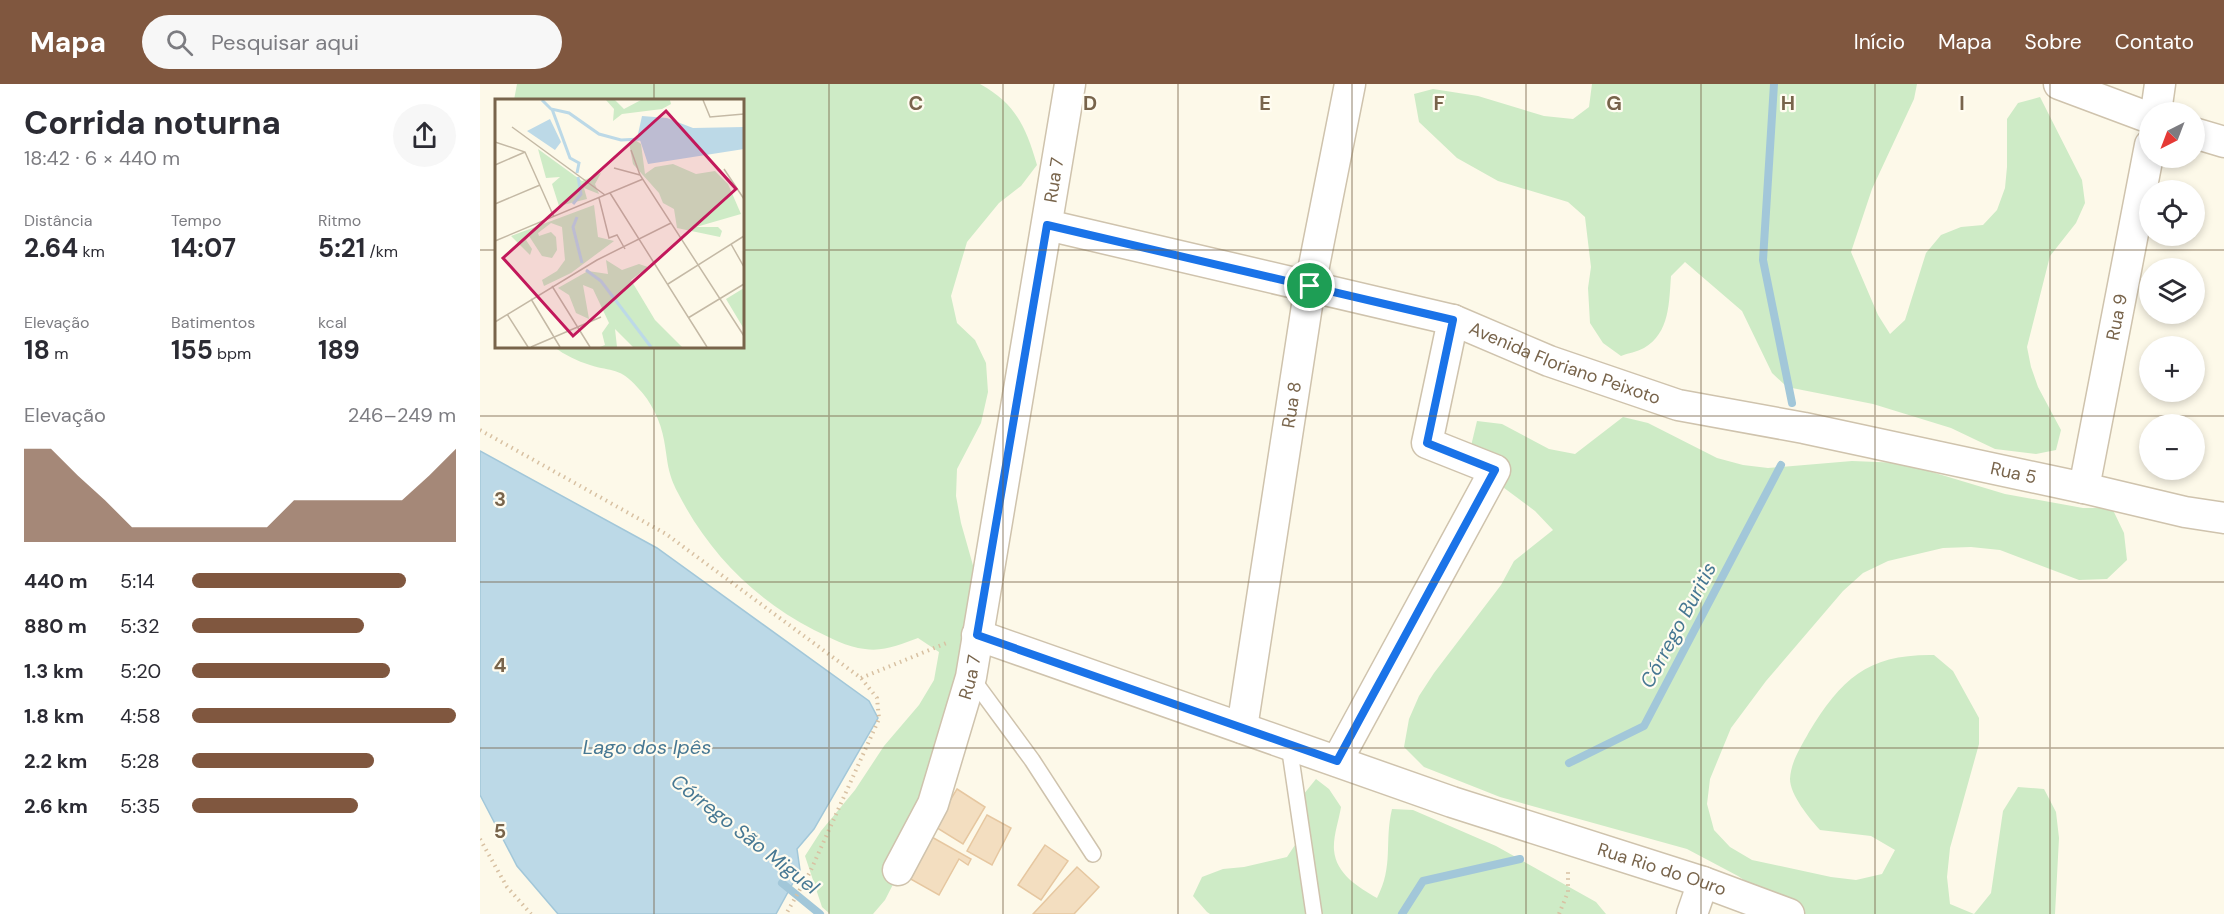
<!DOCTYPE html>
<html lang="pt">
<head>
<meta charset="utf-8">
<style>
  :root { --surface:#fff; --page:#f7f7f7; --text:#2b2b33; --muted:#7c7c81; --accent:#80573f }
  body { margin:0; font-family:"DM Sans",sans-serif; background:var(--page); color:var(--text); height:100vh; display:flex; flex-direction:column; font-size:22px; white-space:nowrap }
  * { box-sizing:border-box; margin:0 }
  p { font-size:20px; color:var(--muted) }
  .icon { flex:none; width:33px; height:33px; fill:none; stroke:currentColor; stroke-width:2; stroke-linecap:round; stroke-linejoin:round }
  .map { position:relative; flex:1; overflow:hidden }
  .sheet { display:flex; flex-direction:column; background:var(--surface); width:480px }
  .sheet>* { flex:none }
  .needle { width:39px; rotate:222deg }
  .fabs { position:absolute; left:1659px; top:18px; display:grid; gap:12px }
  .fabs a { display:grid; place-items:center; width:66px; height:66px; border-radius:50%; background:var(--surface); box-shadow:0 3px 9px #0003; font-size:30px }
  .pin { position:absolute; display:grid; place-items:center; width:51px; height:51px; color:#fff; margin:-26px; border:3px solid #fff; border-radius:50%; box-shadow:0 2px 6px #0007 }
  .round { display:grid; place-items:center; flex:none; width:63px; height:63px; border-radius:32px; background:var(--page) }
  .head { display:flex; align-items:center; justify-content:space-between; height:102px; padding:0 24px }
  h1 { font-size:33px; font-weight:700; line-height:45px }
  .metrics { display:grid; grid-template-columns:repeat(3,1fr); gap:9px; height:102px; padding:6px 24px }
  .metrics div { display:grid; align-content:center }
  .metrics b { font-size:26px; font-weight:700 }
  .metrics small { font-size:16px; font-weight:400 }
  .metrics p { font-size:16px }
  .chart { height:168px; padding:12px 24px }
  .chart p { display:flex; justify-content:space-between }
  .chart svg { width:100%; height:108px; margin-top:6px; fill:var(--accent); opacity:.7 }
  ul { padding:0 24px; list-style:none; font-size:20px }
  li { display:grid; grid-template-columns:96px 72px 1fr; align-items:center; height:45px }
  li i { height:15px; border-radius:8px; background:var(--accent) }
  header { display:flex; align-items:center; gap:36px; box-sizing:border-box; height:84px; padding:0 30px; background:var(--accent); color:#fff }
  header strong { font-size:28px }
  nav { display:flex; gap:33px; margin-inline-start:auto; font-size:21px }
  .search { width:420px; height:54px; background:var(--page); display:flex; align-items:center; gap:15px; box-sizing:border-box; padding:0 21px; border-radius:33px; color:var(--muted); font-size:22px }
  main { display:flex; flex:1; min-height:0 }
  .map>svg:first-child { display:block }
  .green { fill:#ceebc6 }
  .water { fill:#bcd9e7; stroke:#a2c7d9; stroke-width:1.5 }
  .lines { fill:none; stroke-linecap:round; stroke-linejoin:round }
  .stream { stroke:#a2c7d9; stroke-width:8 }
  .building { fill:#f3dec0; stroke:#e6c7a0; stroke-width:1.5 }
  .lane-casing { stroke:#cfc3ad; stroke-width:18 }
  .street-casing { stroke:#cfc3ad; stroke-width:33 }
  .path { stroke:#d8c1a2; stroke-width:4; stroke-dasharray:1.5 4.5; stroke-linecap:butt }
  .lane { stroke:#fff; stroke-width:15 }
  .street { stroke:#fff; stroke-width:30 }
  .route-casing { stroke:#fff; stroke-width:12 }
  .route { stroke:#1a73e8; stroke-width:8 }
  .grid { fill:none; stroke:#78644b; stroke-width:1.5; stroke-opacity:0.55 }
  .labels { text-anchor:middle; stroke-width:4.5; stroke-linejoin:round; paint-order:stroke }
  .street-label { font-size:18px; fill:#78644b; stroke:#fffcf0 }
  .water-label { font-size:20px; font-style:italic; fill:#477893; stroke:#fffcf0 }
  .inset-river { fill:none; stroke:#bcd9e7; stroke-width:3 }
  .inset-road { fill:none; stroke:#c4b9a5; stroke-width:1.5 }
  .view { fill:#c2185b; fill-opacity:0.15; stroke:#c2185b; stroke-width:3 }
  .inset-edge { fill:none; stroke:#78644b; stroke-width:3 }
  .grid-label { font-size:20px; text-anchor:middle; font-weight:bold; fill:#78644b; stroke:#fffcf0; stroke-width:4.5; stroke-linejoin:round; paint-order:stroke }
</style>
</head>
<body>
<header>
<strong>Mapa</strong>
<div class="search"><svg class="icon" aria-label="search" viewBox="0 0 24 24"><circle cx="10" cy="10" r="6"/><path d="M15 15l6 6"/></svg>Pesquisar aqui</div>
<nav><a>Início</a><a>Mapa</a><a>Sobre</a><a>Contato</a></nav>
</header>
<main>
<section class="sheet">
<div class="head"><div><h1>Corrida noturna</h1><p>18:42 · 6 × 440 m</p></div><a class="round"><svg class="icon" aria-label="share" viewBox="0 0 24 24"><path d="M12 15V3M7 8l5-5 5 5M5 13v7h14v-7"/></svg></a></div>
<div class="metrics">
<div><p>Distância</p><b>2.64<small> km</small></b></div>
<div><p>Tempo</p><b>14:07</b></div>
<div><p>Ritmo</p><b>5:21<small> /km</small></b></div>
</div>
<div class="metrics">
<div><p>Elevação</p><b>18<small> m</small></b></div>
<div><p>Batimentos</p><b>155<small> bpm</small></b></div>
<div><p>kcal</p><b>189</b></div>
</div>
<div class="chart"><p><span>Elevação</span>246–249 m</p>
<svg viewBox="0 0 160 44" preserveAspectRatio="none"><path d="M0 44V6L10 6L20 17L30 27L40 38L50 38L60 38L70 38L80 38L90 38L100 27L110 27L120 27L130 27L140 27L150 17L160 6V44z"/></svg>
</div>
<ul>
<li><b>440 m</b>5:14<i style="width:81%"></i></li>
<li><b>880 m</b>5:32<i style="width:65%"></i></li>
<li><b>1.3 km</b>5:20<i style="width:75%"></i></li>
<li><b>1.8 km</b>4:58<i style="width:100%"></i></li>
<li><b>2.2 km</b>5:28<i style="width:69%"></i></li>
<li><b>2.6 km</b>5:35<i style="width:63%"></i></li>
</ul>
</section>
<div class="map">
<svg width="1744" height="830" viewBox="0 0 1744 830">
  <rect width="100%" height="100%" fill="#fdf9e9"/>
  <g class="green">
    <path d="M37,0H500C536,20 546,43 557,81L541,102L519,119L487,158L471,212L477,239L495,256L506,279L508,308L501,339L477,385L476,412L481,439L496,492L480,582L444,740L405,816L393,830H350L342,823L325,772L341,747L375,706L404,662L439,621L454,596L459,568L438,554C421,560 404,568 385,565C366,563 351,554 334,546C275,516 228,468 198,409C187,388 188,378 184,356C181,338 171,317 158,304C140,283 132,288 110,281C97,277 85,271 74,263L262,262V16H34Z"/>
    <path d="M1112,0H1437L1434,15L1392,105L1371,168L1398,231L1410,250L1425,236L1446,169L1461,151L1481,143L1503,141L1517,126L1525,104L1527,83V35L1538,19L1560,13L1602,96L1605,119L1596,139L1570,172L1547,263L1551,283L1558,303L1581,346L1576,366L1556,370L1515,365L1471,344L1393,320L1307,303L1292,289L1262,227L1205,178L1191,192C1189,218 1190,249 1164,264C1157,268 1148,269 1141,272L1123,259L1110,239L1108,204L1111,183L1105,133L1088,118L1018,97L977,74L939,38L934,10L953,5L998,12L1064,32L1093,35L1109,23Z"/>
    <path d="M1143,333L1168,339L1237,374L1263,381L1288,384L1372,377L1422,379L1525,410L1603,424H1632L1644,449L1647,476L1627,495L1599,496L1520,466L1491,463L1463,464L1408,477L1383,489L1363,507L1286,597L1251,644L1230,695L1227,720L1234,746L1250,763L1272,776L1351,793L1376,796L1402,790L1415,766L1391,752L1340,746C1330,735 1310,711 1310,695C1311,677 1321,663 1329,648C1362,594 1388,570 1454,571L1473,587L1499,634V660L1470,764L1467,793L1470,820L1494,830L1511,809L1523,727L1538,703L1564,705L1576,728L1579,754L1575,830H1314L1258,792L1207,765L1020,713L944,683L924,663L929,635L939,612L954,589L1021,501L1034,477L1073,446L1055,427L1004,389L991,362L997,337L1022,340L1069,365L1095,370Z"/>
    <path d="M836,695L849,705L861,723C859,736 853,752 854,766C856,790 878,803 897,814C914,782 904,758 912,725L933,726L1016,762L1116,818L1126,830H730L727,828L713,812L722,793L743,785L764,783L807,773L819,755L823,711Z"/>
  </g>
  <polygon class="water" points="0,367 177,464 389,617 398,634 334,745 317,765 320,786 296,830 78,830 37,782 0,711"/>
  <g class="lines">
    <g class="stream">
      <polyline points="1294,0 1283,176 1312,319"/>
      <polyline points="1089,679 1164,642 1301,381"/>
      <polyline points="302,799 340,830"/>
      <polyline points="922,830 943,797 1040,775"/>
    </g>
  </g>
  <g class="building">
    <polygon points="477,705 505,723 483,760 454,742"/>
    <polygon points="507,731 531,744 512,781 487,767"/>
    <polygon points="450,752 491,775 488,781 479,775 459,811 427,793"/>
    <polygon points="565,761 588,777 561,816 538,801"/>
    <polygon points="597,783 619,803 594,830 553,830"/>
  </g>
  <g class="lines">
    <defs>
      <g id="lane">
        <polyline points="491,593 552,676 613,770"/>
        <polyline points="809,661 834,830"/>
      </g>
      <g id="street">
        <polyline points="1579,0 1670,34"/>
        <polyline points="1676,28 1680,0"/>
        <polyline points="1714,49 1744,58"/>
        <path id="s1" d="M567,141L973,236L1069,277L1198,321L1324,344L1604,404L1705,428L1744,434"/>
        <path id="s2" d="M1604,404L1670,61"/>
        <path id="s3" d="M497,551L972,718L1223,798L1309,830"/>
        <path id="s4" d="M762,644L830,202L870,0"/>
        <polyline points="857,677 1015,386 947,359 973,236"/>
        <path id="s5" d="M418,786L453,720L491,593L590,0"/>
        <polyline points="1212,830 1223,798"/>
      </g>
    </defs>
    <use href="#lane" class="lane-casing"/>
    <use href="#street" class="street-casing"/>
    <g class="path">
      <polyline points="0,346 186,450 381,594 397,614 399,635 330,788 306,830"/>
      <polyline points="381,594 469,558"/>
      <polyline points="0,755 27,803 51,830"/>
      <polyline points="1079,830 1088,808 1088,785"/>
    </g>
    <use href="#lane" class="lane"/>
    <use href="#street" class="street"/>
  </g>
  <g class="lines">
    <defs>
      <polygon id="route" points="567,141 973,236 947,359 1015,386 857,677 497,551"/>
    </defs>
    <use href="#route" class="route-casing"/>
    <use href="#route" class="route"/>
  </g>
  <path class="grid" d="M174,0V16M349,0V830M523,0V830M698,0V830M872,0V830M1046,0V830M1221,0V830M1395,0V830M1570,0V830M0,166H16M262,166H1744M174,262V830M0,332H1744M0,498H1744M0,664H1744"/>
  <g class="labels">
    <g class="street-label">
      <text dy="6" stroke="none"><textPath href="#s5" startOffset="711">Rua 7</textPath></text>
      <text dy="6" stroke="none"><textPath href="#s2" startOffset="174">Rua 9</textPath></text>
      <text dy="6" stroke="none"><textPath href="#s1" startOffset="537">Avenida Floriano Peixoto</textPath></text>
      <text dy="6" stroke="none"><textPath href="#s4" startOffset="327">Rua 8</textPath></text>
      <text dy="6" stroke="none"><textPath href="#s1" startOffset="1000">Rua 5</textPath></text>
      <text dy="6" stroke="none"><textPath href="#s5" startOffset="207">Rua 7</textPath></text>
      <text dy="6" stroke="none"><textPath href="#s3" startOffset="724">Rua Rio do Ouro</textPath></text>
    </g>
    <g class="water-label">
      <text transform="translate(1198 541) rotate(-62)" y="7">Córrego Buritis</text>
      <text x="167" y="670">Lago dos Ipês</text>
      <text transform="translate(265 750) rotate(38)" y="7">Córrego São Miguel</text>
    </g>
  </g>
  <g transform="translate(15 15)">
    <rect width="249" height="249" fill="#fdf9e9"/>
    <path d="M111,1H120L129,10L146,1H175L176,5L167,10L127,15L118,22L119,10ZM140,41L146,45L150,75L160,68L178,65L201,75L220,72L233,85L246,115L201,128H223L227,132L225,138L182,129L179,110L168,104L164,94L138,65L134,44ZM43,50L87,82L106,74L100,85L104,95L89,89L92,100L64,107L57,85L65,78L51,79ZM99,106L103,138L119,142L76,174L49,187L47,181L62,172L70,161L67,128L56,124L43,134L44,137L56,133L61,138L62,151L57,159L47,157L34,137L31,141L37,150L35,156L16,137ZM111,161L127,171L144,165L153,168L136,181L160,221L187,248H138L120,230L122,248H105L110,246L107,234L114,224L98,190L88,186L94,220L81,214L74,196L63,189L93,172L113,175ZM249,189V230L231,200Z" fill="#ceebc6"/>
    <path d="M147,17L172,19L198,29L249,28V50L153,65L143,35ZM55,20L66,43L60,51L32,32Z" fill="#bcd9e7"/>
    <path class="inset-river" d="M47,1L56,10L74,14L104,35L126,41L146,40M57,10L75,59L84,64L82,74M78,105L86,95L83,78M82,118L78,128L87,164M91,171L106,182L156,248"/>
    <path class="inset-road" d="M208,1L215,18L249,15M17,28L110,96M0,43L30,53L59,118M136,51L145,76L249,237M0,66L30,53M119,69L145,76M229,70L249,100M115,94L212,248M104,99L114,139L122,136L130,150M0,105L45,86M0,142L148,80M236,145L249,168M173,185L249,137M57,187L95,248M36,200L65,248M12,215L33,248M193,219L249,185M0,223L102,161L176,124M36,248L106,218"/>
    <path class="view" d="M171,12L241,90L78,237L8,159Z"/>
    <rect width="249" height="249" class="inset-edge"/>
  </g>
  <g class="grid-label">
    <text x="436" y="26">C</text>
    <text x="610" y="26">D</text>
    <text x="785" y="26">E</text>
    <text x="959" y="26">F</text>
    <text x="1134" y="26">G</text>
    <text x="1308" y="26">H</text>
    <text x="1482" y="26">I</text>
    <text x="20" y="422">3</text>
    <text x="20" y="588">4</text>
    <text x="20" y="754">5</text>
  </g>
</svg>
<div class="fabs">
<a><svg class="needle" viewBox="-14 -14 28 28"><path d="M0-13l5 13h-10z" fill="#e53935"/><path d="M0 13l5-13h-10z" fill="#7c7c81"/></svg></a>
<a><svg class="icon" aria-label="locate" viewBox="0 0 24 24"><circle cx="12" cy="12" r="6"/><path d="M12 2v4M12 18v4M2 12h4M18 12h4"/></svg></a>
<a><svg class="icon" aria-label="layers" viewBox="0 0 24 24"><path d="M12 4l9 5-9 5-9-5zM3 14l9 5 9-5"/></svg></a>
<a>+</a>
<a>−</a>
</div>
<div class="pin" style="left:830px;top:202px;background:#1e9e55"><svg class="icon" aria-label="arrive" viewBox="0 0 24 24"><path d="M6 21V4h12l-3 4 3 4H6"/></svg></div>
</div>
</main>
</body>
</html>
